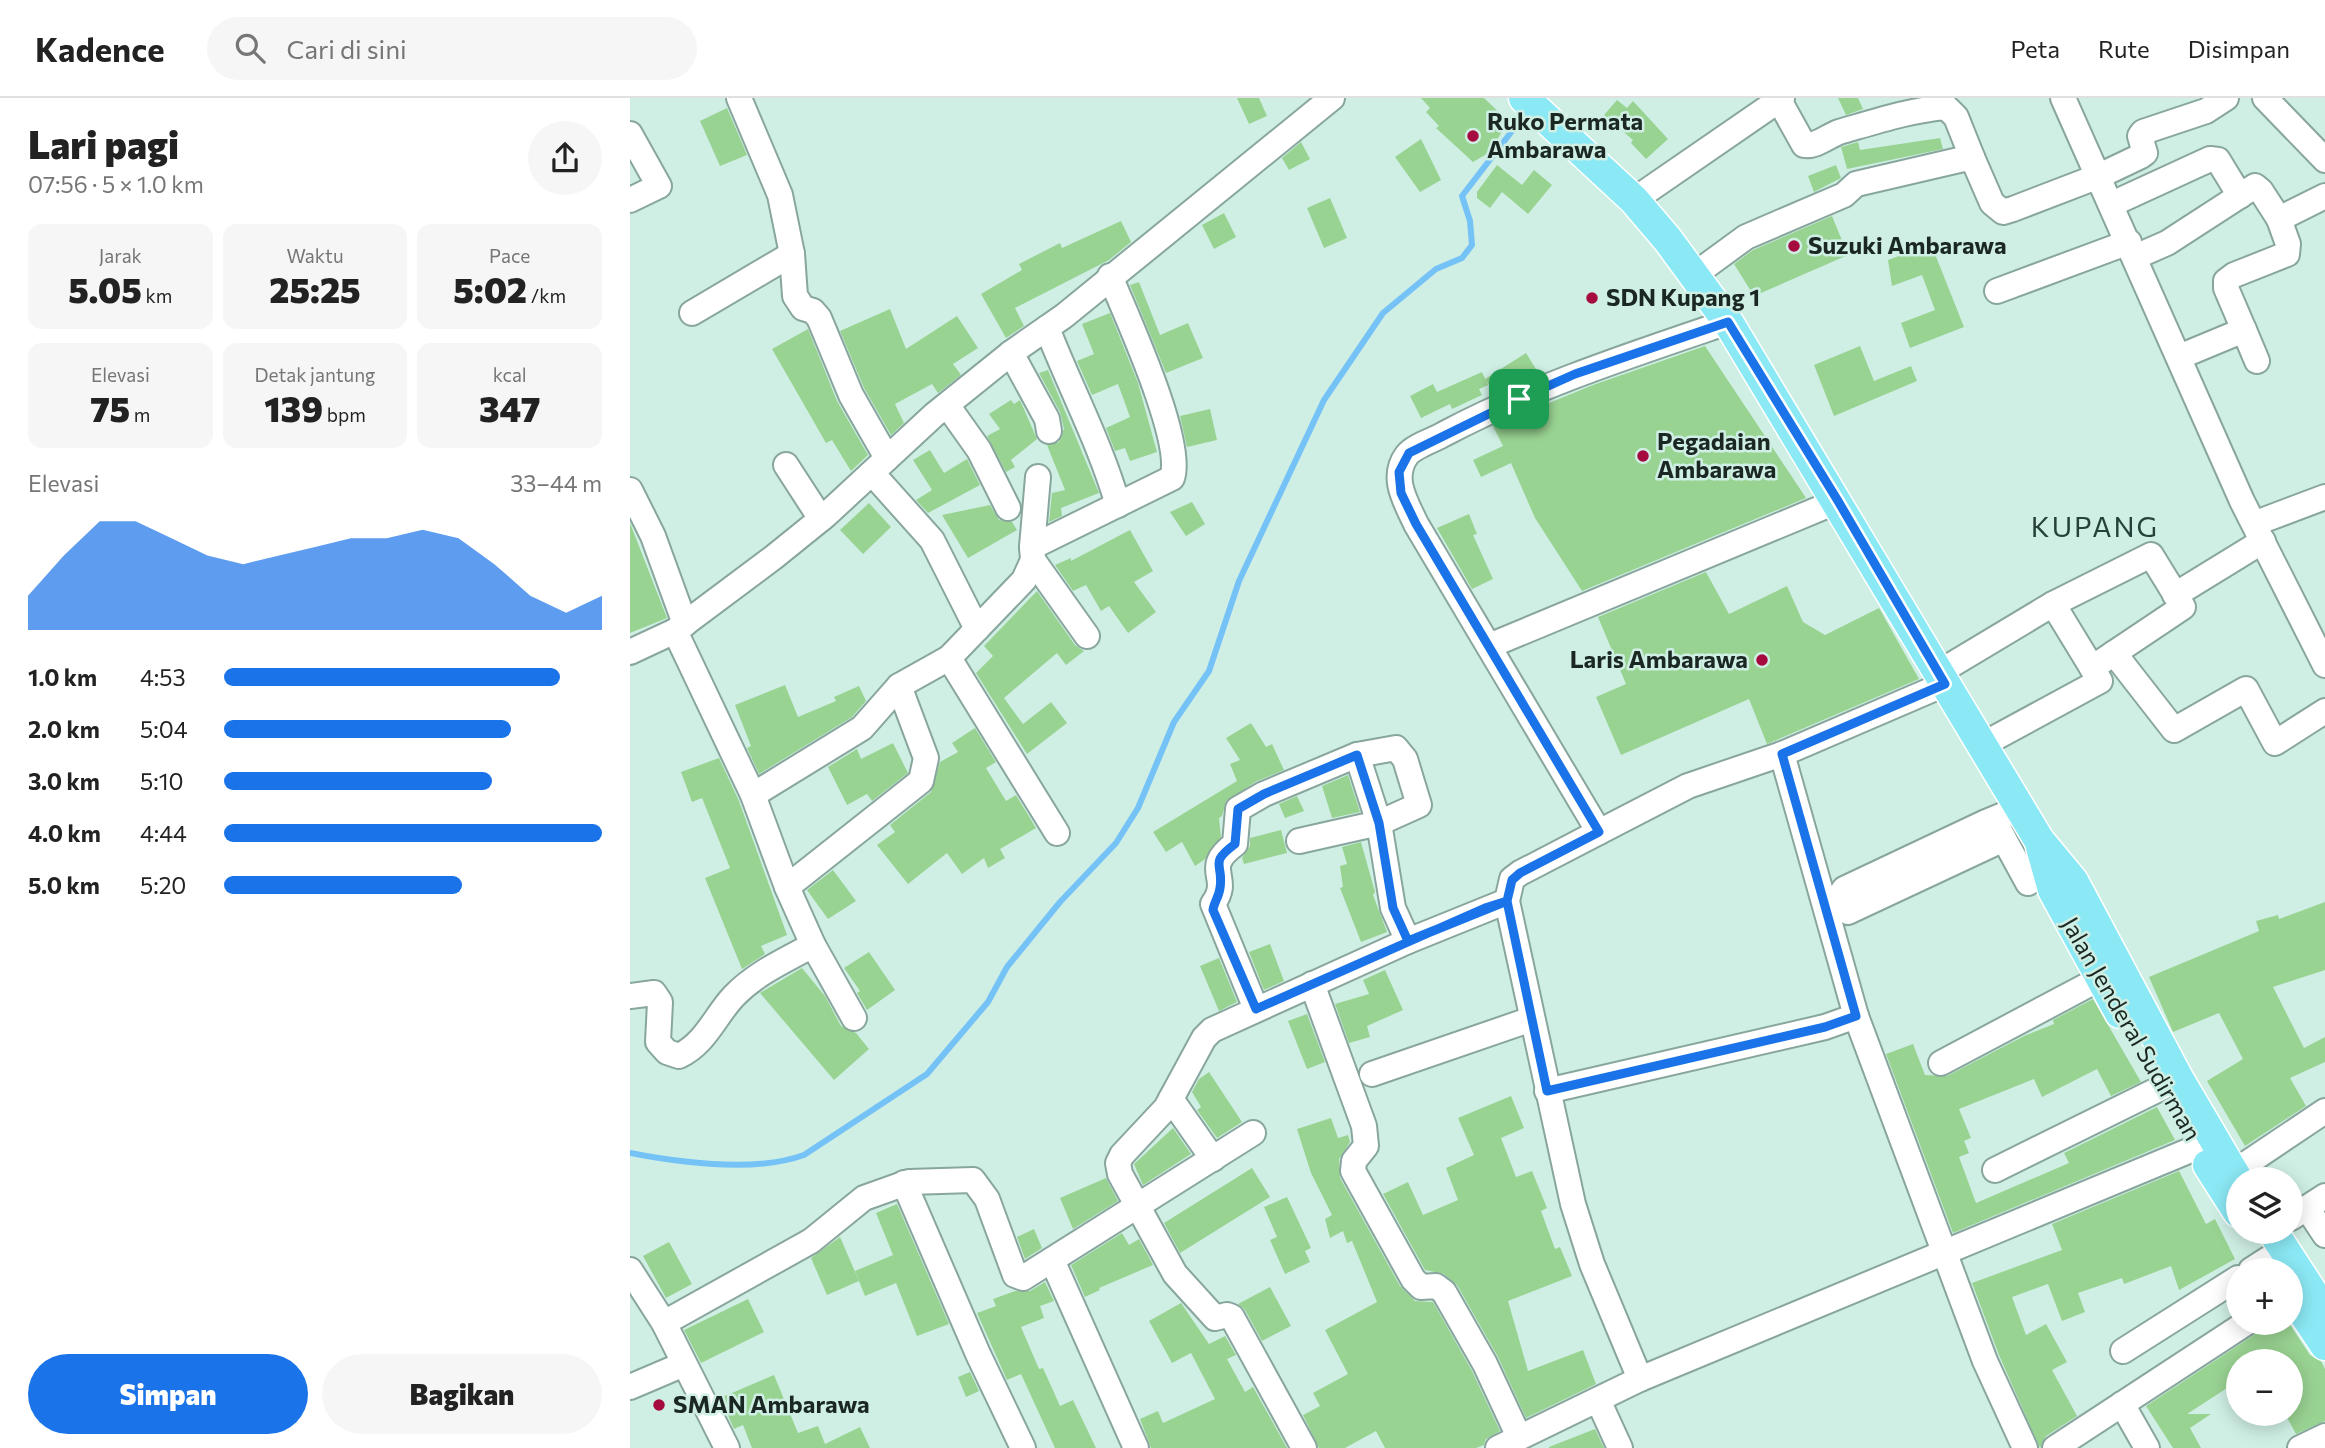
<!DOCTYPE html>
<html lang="id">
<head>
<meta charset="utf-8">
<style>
  :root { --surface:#fff; --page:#f6f6f6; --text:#222; --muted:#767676; --line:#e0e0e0; --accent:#1a73e8 }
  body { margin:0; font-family:Commissioner,sans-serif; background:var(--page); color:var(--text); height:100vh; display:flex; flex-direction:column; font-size:26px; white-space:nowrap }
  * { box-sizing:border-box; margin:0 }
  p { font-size:23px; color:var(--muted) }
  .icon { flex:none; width:38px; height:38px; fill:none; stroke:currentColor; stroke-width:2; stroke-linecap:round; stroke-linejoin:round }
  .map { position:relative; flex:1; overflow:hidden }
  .panel { display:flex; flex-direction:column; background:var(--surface); width:630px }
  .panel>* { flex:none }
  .tools { position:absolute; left:1596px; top:1069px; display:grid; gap:14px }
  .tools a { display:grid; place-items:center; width:77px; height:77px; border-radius:50%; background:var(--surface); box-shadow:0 4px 18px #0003; font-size:35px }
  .pin { position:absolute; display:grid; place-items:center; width:60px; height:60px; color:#fff; margin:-30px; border-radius:14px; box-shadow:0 4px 10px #0006 }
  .round { display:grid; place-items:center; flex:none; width:74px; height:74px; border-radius:37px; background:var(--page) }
  .summary { display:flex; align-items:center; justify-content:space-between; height:119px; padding:0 28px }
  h1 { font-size:38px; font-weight:800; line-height:52px }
  .figures { display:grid; grid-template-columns:repeat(3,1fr); gap:10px; height:119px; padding:7px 28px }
  .figures div { display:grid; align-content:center; border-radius:14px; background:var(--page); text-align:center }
  .figures b { font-size:35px; font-weight:800 }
  .figures small { font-size:19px; font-weight:400 }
  .figures p { font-size:19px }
  .chart { height:196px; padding:14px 28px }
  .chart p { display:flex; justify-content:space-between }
  .chart svg { width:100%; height:126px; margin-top:7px; fill:var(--accent); opacity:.7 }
  .primary-button { display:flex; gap:14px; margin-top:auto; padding:14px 28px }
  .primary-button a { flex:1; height:80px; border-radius:42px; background:var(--accent); color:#fff; font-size:28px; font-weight:800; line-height:80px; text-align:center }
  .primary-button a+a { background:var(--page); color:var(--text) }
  ul { padding:0 28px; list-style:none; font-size:23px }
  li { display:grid; grid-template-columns:112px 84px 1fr; align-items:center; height:52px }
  li i { height:18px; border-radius:9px; background:var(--accent) }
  header { display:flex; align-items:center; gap:42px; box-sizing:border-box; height:98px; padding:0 35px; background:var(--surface); border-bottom:2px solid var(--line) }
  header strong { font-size:33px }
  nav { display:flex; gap:38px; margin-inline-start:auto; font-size:24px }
  .search { width:490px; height:63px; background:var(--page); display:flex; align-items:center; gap:18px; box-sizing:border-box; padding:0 24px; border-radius:38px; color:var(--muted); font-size:26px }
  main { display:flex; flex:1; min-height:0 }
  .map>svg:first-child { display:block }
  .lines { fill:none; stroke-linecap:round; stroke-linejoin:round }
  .stream { stroke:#75c2f7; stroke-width:6 }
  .building { fill:#99d392 }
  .minor-casing { stroke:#88a69d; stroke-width:28 }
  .major-casing { stroke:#fff; stroke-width:33 }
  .minor { stroke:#fff; stroke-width:24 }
  .major { stroke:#8be9f5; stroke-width:30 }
  .route-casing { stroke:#fff; stroke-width:14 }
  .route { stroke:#1a73e8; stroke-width:9 }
  .poi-dot { fill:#a50b3f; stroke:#cfefe5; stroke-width:2.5 }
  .labels { text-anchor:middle; stroke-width:5; stroke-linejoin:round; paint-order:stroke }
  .poi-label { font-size:24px; font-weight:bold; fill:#1b2723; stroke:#cfefe5; text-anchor:start }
  .street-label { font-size:24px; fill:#1b2723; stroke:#cfefe5 }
  .quarter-label { font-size:28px; letter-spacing:2px; fill:#264139; stroke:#cfefe5 }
</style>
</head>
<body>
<header>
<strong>Kadence</strong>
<div class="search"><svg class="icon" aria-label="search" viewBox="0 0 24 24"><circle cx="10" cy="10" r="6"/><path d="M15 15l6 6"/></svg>Cari di sini</div>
<nav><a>Peta</a><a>Rute</a><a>Disimpan</a></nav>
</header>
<main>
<section class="panel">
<div class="summary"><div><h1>Lari pagi</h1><p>07:56 · 5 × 1.0 km</p></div><a class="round"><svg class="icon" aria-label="share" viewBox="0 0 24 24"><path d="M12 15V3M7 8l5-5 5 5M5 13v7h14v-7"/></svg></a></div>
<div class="figures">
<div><p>Jarak</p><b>5.05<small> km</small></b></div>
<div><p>Waktu</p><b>25:25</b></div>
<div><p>Pace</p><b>5:02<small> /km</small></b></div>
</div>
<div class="figures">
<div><p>Elevasi</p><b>75<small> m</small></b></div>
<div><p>Detak jantung</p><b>139<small> bpm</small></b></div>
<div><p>kcal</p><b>347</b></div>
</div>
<div class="chart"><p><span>Elevasi</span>33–44 m</p>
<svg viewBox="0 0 160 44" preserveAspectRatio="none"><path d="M0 44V32L10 18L20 6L30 6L40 12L50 18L60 21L70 18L80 15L90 12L100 12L110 9L120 12L130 21L140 32L150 38L160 32V44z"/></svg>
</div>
<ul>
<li><b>1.0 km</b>4:53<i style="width:89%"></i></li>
<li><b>2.0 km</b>5:04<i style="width:76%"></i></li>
<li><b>3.0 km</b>5:10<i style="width:71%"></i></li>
<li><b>4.0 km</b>4:44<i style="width:100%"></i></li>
<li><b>5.0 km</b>5:20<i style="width:63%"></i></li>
</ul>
<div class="primary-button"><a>Simpan</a><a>Bagikan</a></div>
</section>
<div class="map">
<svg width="1695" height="1350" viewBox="0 0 1695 1350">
  <rect width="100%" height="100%" fill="#cfefe5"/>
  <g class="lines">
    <path class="stream" d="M0,1055C52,1065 124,1075 174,1057L297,976L358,904L377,869L430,804L486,745L508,710L544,624L579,573L609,483L694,302L753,215L806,171L832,160L842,147L840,123L832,98L882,33L894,10"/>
  </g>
  <g class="building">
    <polygon points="607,0 629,0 637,18 619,26"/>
    <polygon points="791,0 854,0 878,23 860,54 843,64 806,30 809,28 796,14 800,10"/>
    <polygon points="1208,0 1228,0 1233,11 1216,17"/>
    <polygon points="987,2 997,10 1003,3 1038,41 1016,61 1001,45 1003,42 974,17"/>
    <polygon points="97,10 117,57 90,68 70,23"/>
    <polygon points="1310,40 1313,51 1217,71 1211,49 1228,44 1230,52"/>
    <polygon points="791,41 811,82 790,94 765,59"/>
    <polygon points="671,44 680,61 659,72 652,60"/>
    <polygon points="867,67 892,87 904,72 922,87 898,116 872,94 860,110 847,100 847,94"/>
    <polygon points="1206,67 1211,80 1184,94 1178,78"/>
    <polygon points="700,100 717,140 694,150 677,110"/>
    <polygon points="594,115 606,139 584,151 572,127"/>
    <polygon points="1202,118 1218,157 1124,198 1104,166 1123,152"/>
    <polygon points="491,123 501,144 479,162 385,210 394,228 376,240 351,196 392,172 389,166 430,145 432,150"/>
    <polygon points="1301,146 1334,229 1280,250 1271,225 1305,212 1292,177 1262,188 1258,162"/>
    <polygon points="509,184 530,237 558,225 573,260 536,275 500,187"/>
    <polygon points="260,211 276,251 327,218 348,250 323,266 331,277 308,295 302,286 265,306 274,325 261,337 234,290 210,233"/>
    <polygon points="480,215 508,285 527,354 500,363 495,350 485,353 476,330 500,319 488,286 462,297 447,263 464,256 452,226"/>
    <polygon points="178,231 207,303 238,357 221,373 202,342 196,345 142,251"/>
    <polygon points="1075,248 1176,400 952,493 905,420 881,365 851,379 843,362 873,348 863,328 963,287"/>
    <polygon points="1230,248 1244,283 1281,268 1287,283 1204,318 1184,267"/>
    <polygon points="896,255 909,276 864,295 855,281"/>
    <polygon points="418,272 469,395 431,410 432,418 419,424 422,395 435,392 417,347 429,344 434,331 430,314 409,275"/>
    <polygon points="852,274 858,287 849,291 852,297 822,311 820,306 791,320 780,298 803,286 807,294"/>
    <polygon points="381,302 384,306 390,302 407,341 381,362 385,369 376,374 357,338 370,331 359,316"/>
    <polygon points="580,311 587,342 557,349 550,318"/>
    <polygon points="300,352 314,375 337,361 350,387 298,415 286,402 302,392 283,362"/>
    <polygon points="562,404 575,426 556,438 540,414"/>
    <polygon points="239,405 261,429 233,456 210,432"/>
    <polygon points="360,407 369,422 382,424 387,432 338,460 312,417"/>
    <polygon points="839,416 847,436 843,437 863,481 842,491 807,430"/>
    <polygon points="0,425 37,520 0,535"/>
    <polygon points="500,432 523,473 504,484 526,514 498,535 479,508 471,513 456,487 443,493 425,467 441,460 441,463"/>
    <polygon points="1076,474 1099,516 1157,488 1173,524 1195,537 1249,510 1289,581 1137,646 1119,601 991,657 966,599 996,586 968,519"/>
    <polygon points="407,493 445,547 454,553 436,567 427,555 374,600 393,626 421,604 437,625 397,656 346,575 363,558 354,548"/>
    <polygon points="155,587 168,619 206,603 204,599 229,588 236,603 222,619 129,676 117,650 121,648 105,607"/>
    <polygon points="621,625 636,649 642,646 654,672 627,683 596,703 592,718 589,720 591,739 574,762 565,768 552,744 536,754 523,734 607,683 600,666 610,662 596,640"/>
    <polygon points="345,630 366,664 356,670 376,703 386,697 406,730 370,751 375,760 358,770 354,760 332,776 317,755 278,786 247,747 265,734 260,727 301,694 310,664 328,654 322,645"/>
    <polygon points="263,645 278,675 242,703 237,696 217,707 198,669 227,651 231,661"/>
    <polygon points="89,660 109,703 157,837 131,848 135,856 112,871 75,780 100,770 72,700 62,704 51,674"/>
    <polygon points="718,677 730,714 702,720 692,688"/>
    <polygon points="667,698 674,713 655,720 649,706"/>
    <polygon points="651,732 657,755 614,766 612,760 620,748 620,740"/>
    <polygon points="731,744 745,794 743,797 757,834 731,844 710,790 713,789 710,768 717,766 712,749"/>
    <polygon points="203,772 226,803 198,821 177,792"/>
    <polygon points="1695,804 1695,872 1643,889 1674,950 1695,939 1695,964 1660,980 1676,1008 1615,1048 1577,983 1613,961 1589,915 1543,934 1519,879 1629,833 1626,823 1648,817 1649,821"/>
    <polygon points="640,846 654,883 634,892 619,854"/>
    <polygon points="239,854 265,892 237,912 227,895 230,893 214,870"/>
    <polygon points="589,860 607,904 589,913 570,868"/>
    <polygon points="172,870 195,898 211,928 226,935 239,951 204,982 130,895"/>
    <polygon points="755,872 773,912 737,928 740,939 719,945 705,906 739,896 733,882"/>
    <polygon points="1463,901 1511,984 1481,998 1467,971 1412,999 1404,981 1329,1011 1341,1040 1334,1043 1339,1055 1329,1059 1346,1105 1439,1065 1434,1055 1527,1009 1545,1042 1323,1135 1256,956 1283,946 1295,977 1317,978 1394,938 1424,926 1423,922"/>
    <polygon points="677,916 695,964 677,971 658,923"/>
    <polygon points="579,974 612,1024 587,1040 567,1012 571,1009 562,994 569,981"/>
    <polygon points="881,998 894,1030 871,1040 886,1079 902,1073 917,1110 911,1113 925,1151 930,1149 942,1178 878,1203 898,1273 953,1252 966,1286 896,1320 868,1259 827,1187 814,1176 795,1172 753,1096 778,1084 793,1117 828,1102 816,1070 844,1057 828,1020"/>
    <polygon points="701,1020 708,1040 718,1037 720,1044 709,1061 710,1080 770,1188 785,1203 803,1204 842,1273 870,1333 856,1341 854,1347 846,1350 755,1350 746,1333 715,1350 689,1350 673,1317 690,1308 683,1295 718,1276 695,1232 747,1204 722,1143 717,1145 713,1133 700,1140 695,1121 702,1117 681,1075 667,1031"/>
    <polygon points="543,1030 561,1056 513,1087 504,1066"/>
    <polygon points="622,1070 640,1099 550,1155 534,1125"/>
    <polygon points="1549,1073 1576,1126 1585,1121 1605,1161 1549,1192 1541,1168 1494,1186 1492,1180 1448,1195 1455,1214 1432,1223 1418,1186 1382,1199 1396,1237 1416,1226 1437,1264 1422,1272 1447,1318 1416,1338 1410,1350 1369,1257 1342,1185 1432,1152 1422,1126"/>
    <polygon points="476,1080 488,1103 443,1131 430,1100"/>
    <polygon points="657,1099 681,1150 675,1153 680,1164 655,1176 640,1142 647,1139 634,1109"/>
    <polygon points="267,1106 319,1226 287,1238 266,1185 235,1198 225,1173 263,1157 246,1115"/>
    <polygon points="404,1131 412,1150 395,1161 387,1139"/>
    <polygon points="492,1135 499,1147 509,1141 523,1167 469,1190 470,1192 455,1199 441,1167"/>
    <polygon points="210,1139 229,1183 197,1197 181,1160"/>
    <polygon points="39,1144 62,1186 36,1200 13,1158"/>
    <polygon points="415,1184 424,1203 410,1208 414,1220 391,1229 409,1271 413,1270 430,1308 443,1302 466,1350 425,1350 391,1276 377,1282 347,1215 366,1208 363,1201 385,1193 400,1193"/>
    <polygon points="640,1189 661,1228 632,1243 615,1212 608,1206"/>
    <polygon points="118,1201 134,1234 71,1265 54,1232"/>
    <polygon points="551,1205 579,1246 595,1238 606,1257 597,1261 615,1294 623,1289 657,1350 521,1350 510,1321 528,1313 533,1325 585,1301 561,1255 542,1265 519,1223"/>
    <polygon points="1631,1225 1659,1225 1680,1257 1691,1263 1695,1271 1695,1323 1666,1336 1655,1316 1661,1316 1661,1264 1608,1264 1608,1283 1557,1316 1581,1316 1560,1330 1571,1350 1543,1350 1516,1308 1624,1237"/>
    <polygon points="340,1274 349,1293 336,1299 328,1279"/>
    <polygon points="144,1277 168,1335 188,1328 195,1346 230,1329 240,1350 122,1350 113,1327 104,1331 90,1300"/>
    <polygon points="965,1331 974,1350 919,1350 919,1349"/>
  </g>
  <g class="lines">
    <defs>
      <g id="minor">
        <polyline points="109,0 150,97 162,156 165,198 173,210 183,213 189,220 221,297 257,360"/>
        <polyline points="1433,0 1612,403 1695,567"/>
        <polyline points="1635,0 1695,62"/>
        <path d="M1149,2L1174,47C1186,49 1198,38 1209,34C1244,24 1280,12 1316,9L1326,19L1342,59"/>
        <polyline points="0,36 29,88 0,102"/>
        <polyline points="1004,102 1152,0"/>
        <polyline points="1482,106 1580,61 1588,62 1610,98"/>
        <polyline points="1505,159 1537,145 1625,88 1631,93 1649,121 1695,98"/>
        <polyline points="1064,177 1116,139 1214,97 1226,86 1342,59 1362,105 1373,114 1383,111 1469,78 1511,58 1515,55 1510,38 1513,34 1576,13 1596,0"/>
        <polyline points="1367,193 1499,144"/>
        <polyline points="62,215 162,156"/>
        <path d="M1098,224C1001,257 905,288 814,336C804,342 784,348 777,357C760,380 776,404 786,426L969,734L1058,688L1152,656L1315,586"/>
        <path d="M417,230C440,289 470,345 488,407"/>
        <polyline points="1614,232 1627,263"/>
        <polyline points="381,255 417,321 419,333"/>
        <polyline points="1549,259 1614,232 1596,190 1596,183 1604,177 1657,156 1658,146 1649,121"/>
        <polyline points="317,307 349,352 378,410"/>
        <polyline points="156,367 191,421"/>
        <polyline points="242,375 302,442 347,531"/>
        <polyline points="0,392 23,438 55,526"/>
        <polyline points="1626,425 1695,399"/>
        <polyline points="402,449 408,379"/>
        <polyline points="403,462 457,538"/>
        <polyline points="1545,497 1633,443"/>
        <polyline points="45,533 123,697 157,789 183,847 224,920"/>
        <polyline points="859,548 1208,403"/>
        <polyline points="0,554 45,533 144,459 196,417 304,317 381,255 434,218 702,0"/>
        <polyline points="1484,555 1544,632 1616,591 1645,645 1695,613"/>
        <polyline points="319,560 427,735"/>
        <polyline points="1308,575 1423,506 1521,457 1553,509 1462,570"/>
        <polyline points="1352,647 1470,583 1423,506"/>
        <path d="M123,697L232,630L269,588L319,560L394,482L403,462L402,449L542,380C555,344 496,217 480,178"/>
        <polyline points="1364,721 1374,741 1218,814 1211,809 1209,799 1214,791 1356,724 1390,710"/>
        <polyline points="969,734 890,775 882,781 877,803 943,1106 962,1166 1010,1281"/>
        <polyline points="1374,741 1398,785"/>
        <polyline points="669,743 749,725 789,707 775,661 766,650 727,657"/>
        <polyline points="157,789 291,683 296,660 269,588"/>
        <polyline points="682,886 734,1028 736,1048 724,1063 723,1073 783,1181 791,1189 806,1188 814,1194 855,1266 889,1339"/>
        <path d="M0,898L24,895L30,904L28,944L37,954L49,958C76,945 85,918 104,898C126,875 156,862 183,847"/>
        <path d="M626,911L583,806C603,778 570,772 605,746L608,711L634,696L727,657L749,725L763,810L778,843"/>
        <polyline points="1226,918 1355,1263 1395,1350"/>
        <polyline points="1311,965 1471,880"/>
        <polyline points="742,976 902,921"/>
        <polyline points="917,993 1195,929 1226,918 1152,656"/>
        <polyline points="541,1001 583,1061"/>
        <polyline points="1365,1072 1533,989"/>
        <polyline points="1604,1074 1695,1013"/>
        <polyline points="274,1085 348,1256 393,1350"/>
        <polyline points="1677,1110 1695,1137"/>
        <polyline points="1661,1120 1695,1098"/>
        <polyline points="422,1162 506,1350"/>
        <polyline points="0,1172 34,1225 97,1350"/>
        <polyline points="1621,1172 1638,1161"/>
        <polyline points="34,1225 181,1143 234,1100 279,1084 343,1082 357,1101 385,1177 393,1180 623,1035"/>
        <polyline points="1493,1253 1608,1180"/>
        <polyline points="0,1289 54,1266"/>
        <polyline points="968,1302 990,1350"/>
        <polyline points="1492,1306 1517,1350"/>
        <polyline points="674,1350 602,1219 597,1217 585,1220 545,1176 490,1076 488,1065 492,1057 536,1010 574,940 582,932 778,843 877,803"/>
        <polyline points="868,1350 1010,1281 1568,1049"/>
        <polyline points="1425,1350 1616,1225"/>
        <polyline points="1670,1350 1695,1338"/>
      </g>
      <g id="major">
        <polyline points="894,0 1004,102 1038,142 1098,224 1409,742 1443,783 1548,980 1608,1082"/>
        <polyline points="1411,749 1423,792 1490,915"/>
        <polyline points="1578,1067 1608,1114"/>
        <polyline points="1643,1134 1695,1214"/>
        <polyline points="1662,1198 1695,1247"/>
      </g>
    </defs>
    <use href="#minor" class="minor-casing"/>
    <use href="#major" class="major-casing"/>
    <use href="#minor" class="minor"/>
    <use href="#major" class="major"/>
  </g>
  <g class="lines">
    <defs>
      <path id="route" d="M889,301L779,355L769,374L771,395L786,426L969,734L890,775L882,782L877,803L778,843L763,810L749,725L727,657L634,696L608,711L605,746C578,766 594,765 590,790C589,799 584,804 583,812L626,911L855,810L877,803L917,993L1195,929L1226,918L1152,656L1315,586L1208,403L1098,224L945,276L889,301"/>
    </defs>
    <use href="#route" class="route-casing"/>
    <use href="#route" class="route"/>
  </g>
  <g class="poi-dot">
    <circle cx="843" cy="38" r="7"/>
    <circle cx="1164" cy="148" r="7"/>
    <circle cx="962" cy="200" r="7"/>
    <circle cx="1013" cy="358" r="7"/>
    <circle cx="1132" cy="562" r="7"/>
    <circle cx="29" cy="1307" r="7"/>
  </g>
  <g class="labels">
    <g class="poi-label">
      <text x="857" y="32">Ruko Permata<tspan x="857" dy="28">Ambarawa</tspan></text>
      <text x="1178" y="156">Suzuki Ambarawa</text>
      <text x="976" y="208">SDN Kupang 1</text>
      <text x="1027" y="352">Pegadaian<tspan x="1027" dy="28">Ambarawa</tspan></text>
      <text x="1118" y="570" text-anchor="end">Laris Ambarawa</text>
      <text x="43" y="1315">SMAN Ambarawa</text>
    </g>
    <g class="street-label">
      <text transform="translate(1501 931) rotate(60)" y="8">Jalan Jenderal Sudirman</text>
    </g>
    <g class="quarter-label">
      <text x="1465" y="439">KUPANG</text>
    </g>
  </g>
</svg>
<div class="tools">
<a><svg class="icon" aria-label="layers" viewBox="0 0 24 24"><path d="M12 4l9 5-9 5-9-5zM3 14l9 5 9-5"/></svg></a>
<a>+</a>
<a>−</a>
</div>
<div class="pin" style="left:889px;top:301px;background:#1e9e55"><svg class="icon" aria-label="arrive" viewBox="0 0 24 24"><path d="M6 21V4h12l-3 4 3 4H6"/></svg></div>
</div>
</main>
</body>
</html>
